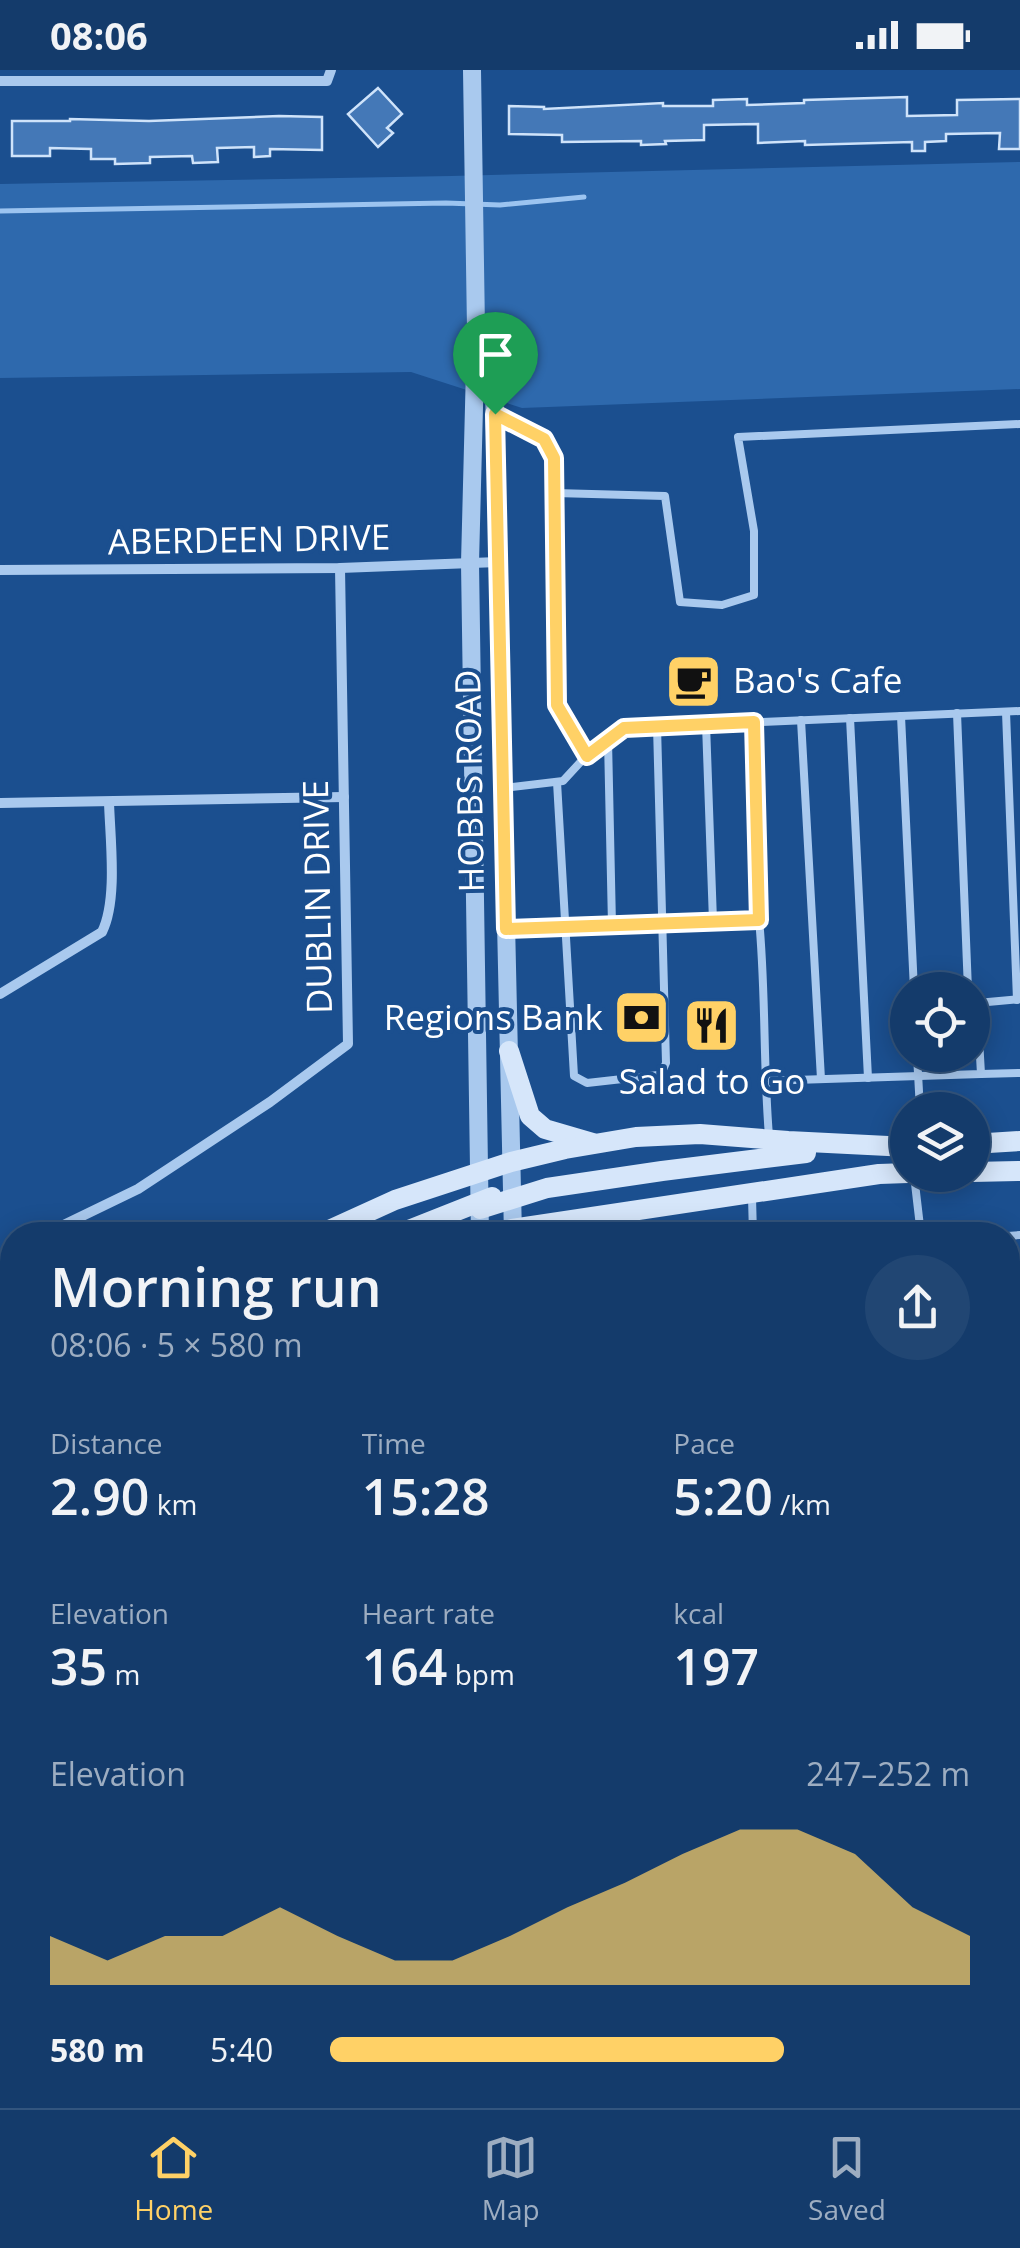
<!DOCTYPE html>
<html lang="en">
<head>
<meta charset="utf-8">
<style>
  :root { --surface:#143b6b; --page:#214673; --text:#f1f3f6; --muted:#9dadc1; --line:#33557e; --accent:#ffd166 }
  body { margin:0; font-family:"Open Sans",sans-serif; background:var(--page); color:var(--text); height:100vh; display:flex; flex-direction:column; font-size:38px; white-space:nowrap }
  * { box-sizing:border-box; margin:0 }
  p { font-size:32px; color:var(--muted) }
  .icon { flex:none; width:55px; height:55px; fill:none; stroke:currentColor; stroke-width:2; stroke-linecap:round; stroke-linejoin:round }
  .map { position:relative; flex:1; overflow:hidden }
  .side { position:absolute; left:0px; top:1152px; width:1020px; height:888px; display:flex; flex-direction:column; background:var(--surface); border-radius:40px 40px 0 0; box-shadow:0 5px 25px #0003,0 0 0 2px var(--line) }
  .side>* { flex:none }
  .fabs { position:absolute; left:890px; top:902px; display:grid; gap:20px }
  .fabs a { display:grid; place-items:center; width:100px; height:100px; border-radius:50%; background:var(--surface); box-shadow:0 5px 25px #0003,0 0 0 2px var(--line); font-size:50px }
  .pin { position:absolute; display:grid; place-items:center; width:85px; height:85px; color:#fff; margin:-102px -42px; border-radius:50% 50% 50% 0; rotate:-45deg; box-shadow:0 0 10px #0007 }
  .pin .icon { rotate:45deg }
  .round { display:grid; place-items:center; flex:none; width:105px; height:105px; border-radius:52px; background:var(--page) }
  .overview { display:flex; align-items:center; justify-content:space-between; height:170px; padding:0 50px }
  h1 { font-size:55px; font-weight:600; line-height:75px }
  .figures { display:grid; grid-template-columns:repeat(3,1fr); gap:15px; height:170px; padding:10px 50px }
  .figures div { display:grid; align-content:center }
  .figures b { font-size:50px; font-weight:600 }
  .figures small { font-size:28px; font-weight:400 }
  .figures p { font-size:28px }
  .chart { height:280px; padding:20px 50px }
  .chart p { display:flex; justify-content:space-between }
  .chart svg { width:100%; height:180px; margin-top:10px; fill:var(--accent); opacity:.7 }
  ul { padding:0 50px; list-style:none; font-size:32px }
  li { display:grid; grid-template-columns:160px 120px 1fr; align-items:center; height:75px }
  li i { height:25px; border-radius:12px; background:var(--accent) }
  .status { display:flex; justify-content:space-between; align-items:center; height:70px; padding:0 50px; background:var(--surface); direction:ltr }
  .status svg { height:28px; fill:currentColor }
  .menu { display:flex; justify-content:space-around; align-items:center; height:140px; border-top:2px solid var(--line); background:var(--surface); font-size:28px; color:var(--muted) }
  .menu a { display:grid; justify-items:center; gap:5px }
  .menu .active { color:var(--accent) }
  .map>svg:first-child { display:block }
  .green { fill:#2e69ad }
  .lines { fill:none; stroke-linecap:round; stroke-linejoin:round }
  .stream { stroke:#9cc4f0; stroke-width:5 }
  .building { fill:#4478b7; stroke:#cfe3fa; stroke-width:2.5 }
  .service { stroke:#a9c9ee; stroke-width:8 }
  .minor { stroke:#a9c9ee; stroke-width:10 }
  .tertiary { stroke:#a9c9ee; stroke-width:18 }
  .secondary { stroke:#d6e6fa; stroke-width:20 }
  .route-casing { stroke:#fff; stroke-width:20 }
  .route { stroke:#ffd166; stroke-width:12 }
  .labels { text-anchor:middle; stroke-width:8; stroke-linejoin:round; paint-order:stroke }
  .street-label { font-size:35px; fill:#fff; stroke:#1b4f8f }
  .poi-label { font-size:35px; fill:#fff; stroke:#1b4f8f; text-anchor:start }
</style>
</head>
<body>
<div class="status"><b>08:06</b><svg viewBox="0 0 49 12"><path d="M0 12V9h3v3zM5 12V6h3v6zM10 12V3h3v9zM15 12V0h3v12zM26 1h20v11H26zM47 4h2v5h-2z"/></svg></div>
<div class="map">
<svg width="1020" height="2038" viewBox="0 0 1020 2038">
  <rect width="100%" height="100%" fill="#1b4f8f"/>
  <polygon class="green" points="1020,92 1020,319 522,338 411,302 0,308 0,114 451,106"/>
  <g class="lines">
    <polyline class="stream" points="0,141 446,133 500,135 584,127"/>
  </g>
  <g class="building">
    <polygon points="378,18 402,44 387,58 393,63 378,77 348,44"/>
    <polygon points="907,27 907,46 957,45 957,30 1020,29 1020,79 999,79 1000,63 946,64 946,71 925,72 925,81 912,81 912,72 805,75 805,71 758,73 758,54 704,55 704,70 665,71 666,74 641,75 641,71 562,72 562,65 509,64 509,36 544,37 544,39 663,33 663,36 713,36 713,30 747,29 747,35 804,33 804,30"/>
    <polygon points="279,46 322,47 322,80 270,79 270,86 254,87 254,77 217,78 218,92 193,93 192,86 150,87 150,93 115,94 115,89 91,89 91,79 50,78 50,86 12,86 12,51 70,51 70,49 149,51"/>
  </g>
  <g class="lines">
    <g class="service">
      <polyline points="498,346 544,369 555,388 557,635 587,685 563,711 503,718"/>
      <polyline points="555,423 665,426 680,532 722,535 754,525 754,461 738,367 1020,354"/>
      <polyline points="1006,642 1017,930"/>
      <polyline points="957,643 968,920"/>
      <polyline points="901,646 914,920"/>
      <polyline points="850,648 868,1008"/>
      <polyline points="801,650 821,1009"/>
      <polyline points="754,652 759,849"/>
      <polyline points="706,654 713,851"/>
      <polyline points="608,670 612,855"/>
      <polyline points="587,685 624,658 1020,641"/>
      <polyline points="557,712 574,1006 587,1013 658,1005 662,1002 666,993 657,656"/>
      <path d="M506,859L759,849C766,922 763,994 769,1066"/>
      <polyline points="917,985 920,1040"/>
      <polyline points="981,1004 1020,1003"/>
      <polyline points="764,1011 981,1004 977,933 1020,929"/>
      <polyline points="914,1105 921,1165"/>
      <polyline points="752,1127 753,1165"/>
      <polyline points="1008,1166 1020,1165"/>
      <polyline points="1008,1217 1020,1216"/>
      <polyline points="1008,1324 1020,1323"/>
      <polyline points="1010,1357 1014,1449 1020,1452"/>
    </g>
    <g class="minor">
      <polyline points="0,11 327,11 331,0"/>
      <polyline points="0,500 340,498 498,492"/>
      <polyline points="0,733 344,727"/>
      <path d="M0,924L102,862C118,830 110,768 109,732"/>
      <polyline points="43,1165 138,1119 270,1032 348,974 340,498"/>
      <polyline points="0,1186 12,1180"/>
      <polyline points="1008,1774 1020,1774"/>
      <polyline points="0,1911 12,1919"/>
      <polyline points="102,2028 107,2038"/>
      <polyline points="673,2028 673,2038"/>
      <polyline points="911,2028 912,2038"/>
    </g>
    <g class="tertiary">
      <polyline points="472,0 476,259 470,493 480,1165"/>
      <polyline points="481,274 494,317 513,1165"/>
      <polyline points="502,2028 503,2038"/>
      <polyline points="526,2028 526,2038"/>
    </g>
    <g class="secondary">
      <polyline points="509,981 530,1046 545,1059 593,1073"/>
      <polyline points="972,1074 1020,1071"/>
      <polyline points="972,1102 1020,1101"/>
      <polyline points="480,1139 547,1118 662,1101 806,1083"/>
      <polyline points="318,1165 395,1130 511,1092 565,1079 636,1067 700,1064 788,1071 908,1077"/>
      <polyline points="396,1165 492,1127"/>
      <polyline points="494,1165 512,1159 879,1104 908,1103"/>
      <polyline points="0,1355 12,1348"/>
      <polyline points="0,1436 12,1428"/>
    </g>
  </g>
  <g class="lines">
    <defs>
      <polygon id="route" points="495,344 544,369 554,388 557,635 587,686 624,658 754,652 759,850 506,859"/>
    </defs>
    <use href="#route" class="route-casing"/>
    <use href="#route" class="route"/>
  </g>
  <defs>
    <symbol id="cafe-square" viewBox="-11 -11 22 22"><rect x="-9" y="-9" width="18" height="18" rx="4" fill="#ffd166" stroke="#1b4f8f"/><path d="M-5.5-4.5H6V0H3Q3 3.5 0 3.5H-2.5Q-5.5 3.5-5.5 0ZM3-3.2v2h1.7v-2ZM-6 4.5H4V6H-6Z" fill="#111"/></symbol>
    <symbol id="bank-square" viewBox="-11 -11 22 22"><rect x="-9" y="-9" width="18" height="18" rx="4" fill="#ffd166" stroke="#1b4f8f"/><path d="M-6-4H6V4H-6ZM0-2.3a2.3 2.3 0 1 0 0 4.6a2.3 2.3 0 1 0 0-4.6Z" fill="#111"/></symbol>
    <symbol id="restaurant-square" viewBox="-11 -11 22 22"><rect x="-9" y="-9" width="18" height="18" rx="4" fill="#ffd166" stroke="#1b4f8f"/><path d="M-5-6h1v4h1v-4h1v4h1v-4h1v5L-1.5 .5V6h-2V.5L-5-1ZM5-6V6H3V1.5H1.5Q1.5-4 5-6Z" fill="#111"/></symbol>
  </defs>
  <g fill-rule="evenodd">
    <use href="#cafe-square" x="662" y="580" width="63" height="63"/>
    <use href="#bank-square" x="610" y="916" width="63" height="63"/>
    <use href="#restaurant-square" x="680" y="924" width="63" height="63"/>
  </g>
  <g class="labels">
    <g class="street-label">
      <text transform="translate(249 470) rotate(-1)" y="12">ABERDEEN DRIVE</text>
      <text transform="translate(470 711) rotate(-91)" y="12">HOBBS ROAD</text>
      <text transform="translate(318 827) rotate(-91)" y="12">DUBLIN DRIVE</text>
    </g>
    <g class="poi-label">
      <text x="733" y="623">Bao's Cafe</text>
      <text x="603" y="960" text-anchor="end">Regions Bank</text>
      <text x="712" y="1024" text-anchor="middle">Salad to Go</text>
    </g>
  </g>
</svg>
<div class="fabs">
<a><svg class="icon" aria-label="locate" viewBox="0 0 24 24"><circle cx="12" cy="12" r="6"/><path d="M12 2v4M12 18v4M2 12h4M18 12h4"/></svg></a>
<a><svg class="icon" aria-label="layers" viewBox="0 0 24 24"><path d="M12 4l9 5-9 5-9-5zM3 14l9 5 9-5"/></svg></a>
</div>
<div class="pin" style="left:495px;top:344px;background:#1e9e55"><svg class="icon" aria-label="arrive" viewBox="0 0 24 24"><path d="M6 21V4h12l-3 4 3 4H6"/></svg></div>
<section class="side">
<div class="overview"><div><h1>Morning run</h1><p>08:06 · 5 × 580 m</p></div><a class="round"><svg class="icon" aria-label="share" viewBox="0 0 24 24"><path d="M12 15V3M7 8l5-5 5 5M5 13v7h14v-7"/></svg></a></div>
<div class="figures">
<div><p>Distance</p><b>2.90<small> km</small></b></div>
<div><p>Time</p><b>15:28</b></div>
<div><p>Pace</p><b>5:20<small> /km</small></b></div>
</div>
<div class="figures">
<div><p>Elevation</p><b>35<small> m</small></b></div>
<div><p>Heart rate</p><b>164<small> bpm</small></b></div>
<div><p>kcal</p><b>197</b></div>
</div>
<div class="chart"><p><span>Elevation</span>247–252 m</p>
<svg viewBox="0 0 160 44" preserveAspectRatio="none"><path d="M0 44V32L10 38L20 32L30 32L40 25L50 32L60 38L70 38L80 32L90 25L100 19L110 12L120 6L130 6L140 12L150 25L160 32V44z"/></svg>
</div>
<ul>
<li><b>580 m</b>5:40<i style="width:71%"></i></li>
</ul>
</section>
</div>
<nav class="menu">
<a class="active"><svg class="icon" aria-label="home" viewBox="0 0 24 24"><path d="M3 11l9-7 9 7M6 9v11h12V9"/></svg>Home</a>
<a><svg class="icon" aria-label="map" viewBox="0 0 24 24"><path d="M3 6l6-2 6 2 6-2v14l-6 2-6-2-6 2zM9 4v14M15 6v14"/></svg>Map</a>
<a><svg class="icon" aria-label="saved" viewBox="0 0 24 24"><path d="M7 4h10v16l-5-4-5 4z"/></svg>Saved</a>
</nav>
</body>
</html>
